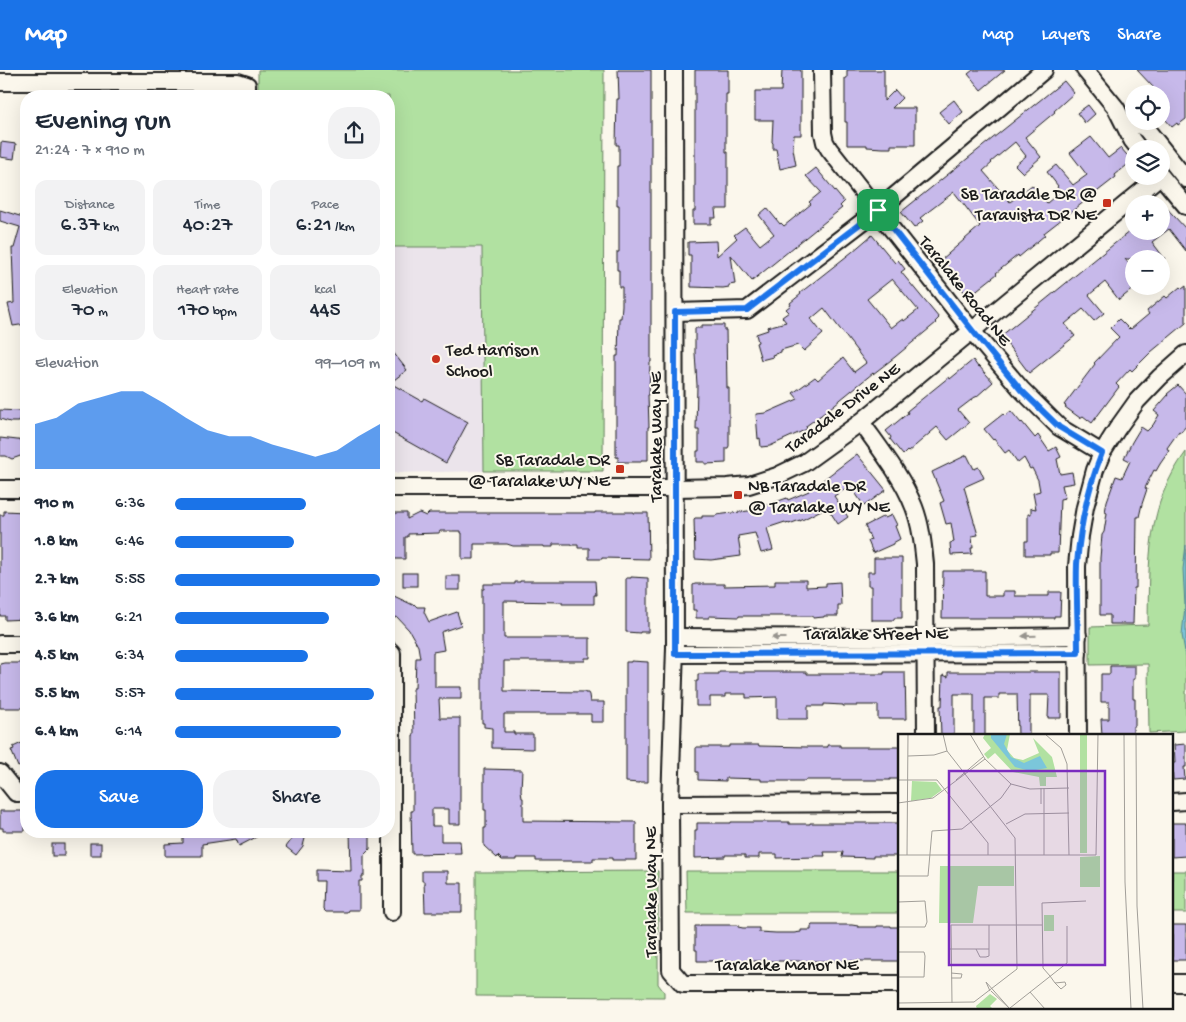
<!DOCTYPE html>
<html lang="en">
<head>
<meta charset="utf-8">
<style>
  :root { --surface:#fff; --page:#f2f2f3; --text:#1f2937; --muted:#747a83; --accent:#1a73e8 }
  body { margin:0; font-family:"Gochi Hand",sans-serif; background:var(--page); color:var(--text); height:100vh; display:flex; flex-direction:column; font-size:19px; white-space:nowrap }
  * { box-sizing:border-box; margin:0 }
  p { font-size:16px; color:var(--muted) }
  .icon { flex:none; width:28px; height:28px; fill:none; stroke:currentColor; stroke-width:2; stroke-linecap:round; stroke-linejoin:round }
  .map { position:relative; flex:1; overflow:hidden }
  .details { position:absolute; left:20px; top:20px; width:375px; height:748px; display:flex; flex-direction:column; background:var(--surface); border-radius:20px; box-shadow:0 5px 20px #0002 }
  .details>* { flex:none }
  .buttons { position:absolute; left:1125px; top:15px; display:grid; gap:10px }
  .buttons a { display:grid; place-items:center; width:45px; height:45px; border-radius:50%; background:var(--surface); box-shadow:0 5px 20px #0002; font-size:25px }
  .pin { position:absolute; display:grid; place-items:center; width:42px; height:42px; color:#fff; margin:-21px; border-radius:10px; box-shadow:0 2px 8px #0006 }
  .round { display:grid; place-items:center; flex:none; width:52px; height:52px; border-radius:20px; background:var(--page) }
  .overview { display:flex; align-items:center; justify-content:space-between; height:85px; padding:0 15px }
  h1 { font-size:28px; font-weight:600; line-height:38px }
  .stats { display:grid; grid-template-columns:repeat(3,1fr); gap:8px; height:85px; padding:5px 15px }
  .stats div { display:grid; align-content:center; border-radius:12px; background:var(--page); text-align:center }
  .stats b { font-size:21px; font-weight:600 }
  .stats small { font-size:14px; font-weight:400 }
  .stats p { font-size:14px }
  .chart { height:140px; padding:10px 15px }
  .chart p { display:flex; justify-content:space-between }
  .chart svg { width:100%; height:90px; margin-top:5px; fill:var(--accent); opacity:.7 }
  .button { display:flex; gap:10px; margin-top:auto; padding:10px 15px }
  .button a { flex:1; height:58px; border-radius:20px; background:var(--accent); color:#fff; font-size:20px; font-weight:600; line-height:58px; text-align:center }
  .button a+a { background:var(--page); color:var(--text) }
  ul { padding:0 15px; list-style:none; font-size:16px }
  li { display:grid; grid-template-columns:80px 60px 1fr; align-items:center; height:38px }
  li i { height:12px; border-radius:6px; background:var(--accent) }
  header { display:flex; align-items:center; gap:30px; box-sizing:border-box; height:70px; padding:0 25px; background:var(--accent); color:#fff }
  header strong { font-size:24px }
  nav { display:flex; gap:28px; margin-inline-start:auto; font-size:18px }
  .map>svg:first-child { display:block }
  .built { fill:#ebe4eb }
  .green { fill:#b1e1a1; stroke:#667e5e }
  .water { fill:#7bc6da; stroke:#55828e }
  .building { fill:#c7b9ea; stroke:#1c1c1c; fill-rule:evenodd }
  .lines { fill:none; stroke-linecap:round; stroke-linejoin:round }
  .minor-casing { stroke:#1c1c1c; stroke-width:20 }
  .minor { stroke:#fbf7ec; stroke-width:16 }
  .oneway { fill:#97948e }
  .route-casing { stroke:#fff; stroke-width:10 }
  .route { stroke:#1a73e8; stroke-width:6 }
  .poi-dot { fill:#c8321e; stroke:#fbf7ec; stroke-width:2 }
  .labels { text-anchor:middle; stroke-width:4; stroke-linejoin:round; paint-order:stroke }
  .poi-label { font-size:18px; fill:#1c1c1c; stroke:#fbf7ec; text-anchor:end }
  .street-label { font-size:18px; fill:#1c1c1c; stroke:#fbf7ec }
  .inset-road { fill:none; stroke:#a29f99; stroke-width:1 }
  .view { fill:#7b2cbf; fill-opacity:0.15; stroke:#7b2cbf; stroke-width:2.5 }
  .inset-edge { fill:none; stroke:#1c1c1c; stroke-width:2.5 }
</style>
</head>
<body>
<header>
<strong>Map</strong>
<nav><a>Map</a><a>Layers</a><a>Share</a></nav>
</header>
<div class="map">
<svg width="1186" height="952" viewBox="0 0 1186 952">
  <rect width="100%" height="100%" fill="#fbf7ec"/>
  <filter id="ink" filterUnits="userSpaceOnUse"><feTurbulence type="fractalNoise" baseFrequency=".02" numOctaves="2"/><feDisplacementMap in="SourceGraphic" scale="10" xChannelSelector="R" yChannelSelector="G"/><feConvolveMatrix kernelMatrix="1 2 1 2 8 2 1 2 1" color-interpolation-filters="sRGB"/></filter>
  <g filter="url(#ink)">
    <polygon class="built" points="389,177 482,177 484,401 389,403"/>
    <g class="green">
      <polygon points="258,0 604,0 603,401 484,401 482,177 389,177 389,26 258,26"/>
      <path d="M1186,382V661L1149,663L1148,594L1090,595V557L1148,555C1149,491 1146,436 1186,382Z"/>
      <polygon points="658,801 658,914 664,922 664,927 476,926 476,802"/>
      <polygon points="686,801 900,801 900,843 687,843"/>
      <rect x="1172" y="801" width="14" height="42"/>
    </g>
    <polygon class="water" points="1186,475 1186,587 1182,565 1185,536 1183,499"/>
    <g class="building">
      <polygon points="618,0 651,0 651,292 650,292 649,325 648,325 649,357 648,357 648,390 641,390 641,392 618,392 618,387 616,387 616,286 618,286 619,248 621,248 622,235 622,217 619,217 619,200 617,200 617,182 619,182 619,135 617,135 617,96 619,96 619,75 616,75 617,29 619,29"/>
      <polygon points="695,0 728,0 728,24 726,24 726,82 728,82 728,139 715,139 716,148 711,148 711,154 693,154 693,141 695,141"/>
      <polygon points="782,0 801,0 801,65 794,65 793,79 796,95 780,99 776,79 773,79 773,73 772,72 773,50 755,50 755,21 781,21"/>
      <polygon points="847,0 884,0 884,31 895,20 902,28 892,38 915,38 915,75 891,75 891,78 883,78 867,77 867,75 847,75 847,52 845,52 845,8 847,8"/>
      <polygon points="973,0 1005,0 981,20 968,4"/>
      <polygon points="1137,0 1186,0 1186,49 1178,55 1177,53 1172,57 1165,49 1161,53 1161,24 1144,24 1153,17"/>
      <polygon points="1064,11 1074,23 1054,41 1055,42 1025,67 1041,87 1023,103 1015,95 1026,86 1015,72 991,92 992,93 983,101 1010,132 1032,115 1047,133 1060,122 1057,117 1058,116 1047,102 1056,95 1073,115 1087,105 1070,83 1091,67 1108,88 1121,78 1132,91 1115,105 1116,107 1044,163 1045,165 1019,187 1018,185 996,203 997,204 968,227 941,190 980,156 965,136 954,122 920,148 923,151 914,158 901,142"/>
      <polygon points="954,30 963,42 949,54 939,42"/>
      <polygon points="1088,35 1095,44 1085,53 1077,43"/>
      <polygon points="1,72 16,74 14,89 0,87"/>
      <polygon points="816,98 844,132 840,136 842,138 752,211 731,185 735,214 729,215 729,217 723,218 691,217 691,185 688,185 688,172 716,171 717,186 737,168 734,165 745,157 760,175 774,164 759,145 767,138 780,154 781,153 784,156 811,134 809,132 821,122 806,106"/>
      <polygon points="1161,132 1186,159 1186,181 1169,159 1152,172 1165,189 1125,189 1134,200 1134,218 1119,230 1105,212 1089,225 1104,243 1094,251 1083,239 1065,254 1075,266 1029,303 1001,266 1130,161 1161,161"/>
      <polygon points="0,140 23,147 24,145 26,145 26,254 13,256 8,234 14,233 12,178 14,178 20,157 0,151"/>
      <path d="M872,165L895,193L898,190L905,199L901,202L939,248L935,252L936,253L895,287L873,304V303L824,343L806,356L807,359L770,376L761,377L760,368L758,369L756,344L766,343L798,329L793,323L815,307L818,310L843,288L854,302L866,293L824,238L811,249L823,264L804,281L798,275L781,280V282L772,285L773,287L761,290L756,273L758,272L756,264L768,260L767,257L786,252L782,247L789,242L786,239L791,235L790,233L801,224L800,223L852,182ZM892,209L918,240L904,251L903,249L900,251L891,258L867,229Z"/>
      <polygon points="1186,216 1186,253 1151,282 1132,301 1130,299 1116,314 1119,317 1092,353 1083,346 1080,348 1065,337 1066,336 1064,335 1095,294 1094,293 1119,267 1110,258 1119,249 1129,259 1130,258 1131,259 1149,244 1147,241 1165,226 1167,228 1180,217 1182,219"/>
      <polygon points="702,255 724,255 724,260 726,260 727,318 729,318 729,376 728,378 726,378 726,393 705,394 705,392 697,392 697,381 699,381 699,360 696,360 697,315 695,283 695,258 702,258"/>
      <polygon points="389,277 407,300 390,313 422,331 424,328 468,352 446,393 389,361"/>
      <polygon points="973,290 978,297 979,296 993,312 976,327 975,327 958,340 969,353 948,370 937,357 908,382 907,381 903,385 890,369 891,367 886,361 908,343 907,341 949,307 950,309"/>
      <polygon points="1178,315 1186,324 1186,356 1181,362 1179,361 1167,378 1169,381 1160,394 1156,401 1154,400 1145,418 1147,419 1142,434 1139,447 1137,447 1136,518 1134,518 1133,554 1110,554 1110,545 1100,545 1100,488 1102,465 1104,462 1107,443 1105,442 1107,431 1116,406 1122,408 1130,391 1124,388 1132,372 1141,357 1147,361 1153,355 1159,345 1154,341 1168,325 1167,324"/>
      <polygon points="0,340 20,341 19,352 10,352 0,349"/>
      <polygon points="1011,341 1021,353 1022,352 1035,368 1038,365 1049,381 1056,377 1061,387 1057,389 1060,404 1072,402 1074,413 1062,415 1065,428 1060,429 1058,483 1050,483 1050,485 1025,485 1025,471 1028,471 1028,444 1031,444 1031,438 1036,439 1033,423 1040,421 1038,410 1032,398 1030,399 1024,388 1018,393 1009,380 1005,383 994,369 993,370 984,359 1003,344 1005,346"/>
      <polygon points="0,368 26,371 26,384 12,389 6,386 0,386"/>
      <polygon points="857,384 886,420 864,436 854,421 852,422 849,417 834,426 848,447 838,454 827,437 800,451 800,450 789,454 789,453 786,454 785,452 767,458 773,480 761,483 755,463 738,466 741,486 711,490 695,489 694,449 695,448 702,448 702,446 716,446 716,445 756,440 756,439 787,428 788,430 809,421 808,420 820,414 819,413"/>
      <polygon points="967,385 974,399 979,397 984,408 964,417 978,465 972,466 973,478 971,478 972,484 951,485 950,473 954,472 951,453 946,454 940,433 944,431 932,402"/>
      <polygon points="4,441 26,442 26,549 5,550 5,546 0,546 0,445 4,445"/>
      <polygon points="595,442 634,442 634,443 648,443 649,489 602,488 602,489 589,489 589,478 578,478 578,475 572,475 572,474 553,474 553,477 544,477 544,476 513,476 507,474 474,474 474,489 462,489 462,463 461,463 461,461 440,461 439,463 408,464 408,467 405,467 405,489 389,489 389,445 395,445 395,443 407,443 407,449 419,443 426,446 429,443 595,443"/>
      <polygon points="892,445 897,455 895,456 900,469 893,473 893,474 873,483 868,471 871,470 865,456 884,446 885,448"/>
      <polygon points="874,488 902,488 902,548 894,548 894,550 871,550 871,516 868,516 868,502 874,502"/>
      <polygon points="943,501 985,501 985,526 1003,526 1003,521 1015,521 1015,526 1049,526 1049,522 1061,522 1060,546 1054,546 1054,548 942,548"/>
      <rect x="403" y="503" width="14" height="13"/>
      <rect x="446" y="506" width="14" height="14"/>
      <polygon points="631,507 648,508 648,562 640,562 640,563 626,562 626,508 631,508"/>
      <polygon points="775,510 806,510 806,517 826,516 826,513 840,512 841,535 838,535 838,546 824,546 824,547 813,548 813,546 739,546 739,547 709,546 709,548 696,548 696,540 693,540 693,515 695,514 724,514 724,516 775,515"/>
      <polygon points="520,511 595,511 596,525 594,525 594,534 562,534 562,532 504,531 504,568 590,568 590,588 585,588 585,591 504,591 504,621 585,622 585,623 588,623 589,625 590,632 604,632 604,652 591,652 591,644 504,644 504,662 514,662 514,664 533,664 533,679 492,678 492,658 484,657 484,653 482,653 482,519 484,519 484,514 515,514 515,512 520,512"/>
      <polygon points="394,526 413,535 414,534 417,537 425,537 424,542 429,552 457,542 461,555 441,562 444,580 433,582 433,602 435,602 435,617 461,617 461,629 439,629 440,648 460,648 460,754 449,754 449,739 432,739 432,756 441,756 441,771 460,771 461,783 412,784 411,741 413,741 413,665 414,665 413,618 415,618 416,588 420,588 418,576 409,560 397,547 395,548 391,546 389,543 389,536"/>
      <polygon points="631,591 648,592 648,712 639,712 639,713 626,712 626,592 631,592"/>
      <polygon points="4,593 22,593 22,596 25,596 26,638 0,638 0,594"/>
      <polygon points="1110,596 1135,596 1135,609 1133,609 1133,629 1135,629 1135,656 1133,656 1133,664 1102,666 1101,649 1109,649 1109,632 1101,632 1101,604 1110,604"/>
      <polygon points="719,602 807,602 807,604 884,604 884,602 905,602 906,649 878,649 878,635 857,635 857,636 843,636 843,635 824,634 824,636 808,636 808,649 777,649 777,627 746,628 746,624 725,624 725,627 710,627 710,636 696,636 696,611 698,611 698,604 719,604"/>
      <polygon points="948,602 1061,602 1061,648 1048,648 1049,625 1030,625 1030,649 1029,649 1029,666 1018,666 1017,624 999,624 999,628 985,628 985,666 974,666 974,624 954,624 954,666 941,666 940,636 942,636 943,605 948,607"/>
      <polygon points="26,671 26,693 18,697 11,680 14,679 13,677"/>
      <polygon points="1186,674 1186,697 1184,697 1185,709 1173,710 1172,693 1175,693 1174,675"/>
      <polygon points="729,675 759,675 759,676 808,677 828,677 827,675 840,675 840,677 900,677 900,709 890,709 890,710 805,710 805,711 761,711 761,709 726,708 726,711 698,710 698,702 696,702 696,677 729,677"/>
      <polygon points="484,699 522,700 521,720 522,728 523,728 523,751 636,752 636,790 612,790 612,788 593,788 593,791 536,791 536,788 516,788 516,790 502,790 498,786 497,788 484,776 484,758 486,758 486,740 484,740"/>
      <polygon points="0,741 25,741 25,761 3,761 3,758 0,758"/>
      <polygon points="731,752 789,752 789,754 810,754 810,753 900,753 900,786 873,786 873,788 842,787 843,782 824,782 825,786 814,786 814,787 777,788 777,784 759,784 759,788 745,788 745,785 725,785 725,787 695,788 695,760 697,760 697,753 731,753"/>
      <polygon points="1172,753 1186,753 1186,786 1172,787"/>
      <polygon points="183,761 268,761 239,776 236,769 202,774 202,786 165,786 165,774 183,773"/>
      <polygon points="298,761 307,761 303,776 296,785 286,777"/>
      <polygon points="350,761 370,761 370,779 364,785 364,806 362,806 362,811 359,811 359,840 348,840 347,842 326,842 323,839 324,811 316,811 316,800 351,801"/>
      <rect x="90" y="773" width="11" height="12"/>
      <rect x="52" y="774" width="12" height="12"/>
      <polygon points="422,801 448,801 448,813 462,813 462,842 425,842 424,811 422,811"/>
      <polygon points="700,855 738,855 738,857 743,858 759,858 759,862 776,863 794,863 801,862 801,860 811,860 811,856 812,855 852,855 858,856 858,857 877,857 877,856 891,856 891,857 900,857 900,891 697,891 697,880 695,880 695,856 700,856"/>
      <rect x="1172" y="855" width="14" height="35"/>
    </g>
    <g class="lines">
      <defs>
        <g id="minor">
          <polyline points="674,0 675,577 670,734 671,900 683,914 900,914"/>
          <polyline points="822,0 823,63 825,72 829,79 972,261 1021,319 1059,357 1102,383"/>
          <polyline points="1085,0 1116,38 1132,70 1139,79"/>
          <polyline points="0,12 238,12 247,15 247,26"/>
          <polyline points="1134,51 1147,60 1186,109"/>
          <polyline points="1161,106 1186,136"/>
          <polyline points="675,242 747,240 878,140 1044,0"/>
          <path d="M861,352C880,379 902,406 914,437C921,455 923,475 925,494L926,666"/>
          <polyline points="389,418 675,418 727,417 749,415 777,406 804,393 861,352 1160,106"/>
          <polyline points="0,419 26,419"/>
          <polyline points="675,567 925,568 1078,566"/>
          <polyline points="0,574 26,574"/>
          <polyline points="389,580 392,583 392,842"/>
          <polyline points="675,584 1078,583"/>
          <polyline points="1078,666 1077,496 1080,466 1085,437 1095,400 1102,383 1117,359 1137,331 1160,307 1186,284"/>
          <polyline points="0,703 16,723 26,723"/>
          <polyline points="1172,732 1186,731"/>
          <polyline points="670,734 900,733"/>
          <polyline points="1172,913 1186,913"/>
        </g>
      </defs>
      <use href="#minor" class="minor-casing"/>
      <use href="#minor" class="minor"/>
    </g>
    <defs><path id="oneway-solid" d="M-6-.8H1V-3.2L6.5 0L1 3.2V.8H-6Z" transform="scale(1.25)"/></defs>
    <g class="oneway">
      <use href="#oneway-solid" transform="translate(1029 566) rotate(179)"/>
      <use href="#oneway-solid" transform="translate(779 568) rotate(-180)"/>
    </g>
  </g>
  <g class="lines" filter="url(#ink)">
    <defs>
      <path id="route" d="M878,140L972,260L1021,320L1059,357L1102,383C1088,418 1080,456 1077,494C1076,524 1078,554 1078,583L675,584V242L747,240Z"/>
    </defs>
    <use href="#route" class="route-casing"/>
    <use href="#route" class="route"/>
  </g>
  <g class="poi-dot">
    <rect x="1102" y="128" width="10" height="10" rx="2.5"/>
    <circle cx="436" cy="289" r="5"/>
    <rect x="615" y="394" width="10" height="10" rx="2.5"/>
    <rect x="733" y="420" width="10" height="10" rx="2.5"/>
  </g>
  <g class="labels">
    <g class="poi-label">
      <text x="1097" y="129">SB Taradale DR @<tspan x="1097" dy="21">Taravista DR NE</tspan></text>
      <text x="446" y="285" text-anchor="start">Ted Harrison<tspan x="446" dy="21">School</tspan></text>
      <text x="610" y="395">SB Taradale DR<tspan x="610" dy="21">@ Taralake WY NE</tspan></text>
      <text x="748" y="421" text-anchor="start">NB Taradale DR<tspan x="748" dy="21">@ Taralake WY NE</tspan></text>
    </g>
    <g class="street-label">
      <text transform="translate(966 220) rotate(51)" y="6">Taralake Road NE</text>
      <text transform="translate(842 337) rotate(-37)" y="6">Taradale Drive NE</text>
      <text transform="translate(655 367) rotate(-90)" y="6">Taralake Way NE</text>
      <text x="876" y="569">Taralake Street NE</text>
      <text transform="translate(650 822) rotate(-90)" y="6">Taralake Way NE</text>
      <text x="787" y="900">Taralake Manor NE</text>
    </g>
  </g>
  <g transform="translate(898 664)">
    <rect width="275" height="275" fill="#fbf7ec"/>
    <path d="M87,0H112L109,16L116,24L125,26L141,19L135,4L154,23L159,43H148V52H142L141,43L115,38L97,19L90,25L86,20L93,14L85,4ZM182,0H189V119H182ZM14,47L38,48L44,56L33,64L13,67ZM202,122V153H182V123ZM42,132H116V152H80L75,189H41ZM146,181H156V197H146ZM92,260L99,265L92,272L95,275H79L78,272Z" fill="#b1e1a1"/>
    <path d="M109,0L106,10L113,23L126,29L142,22L149,34L132,37L117,33L93,4V0Z" fill="#7bc6da"/>
    <path class="inset-road" d="M72,0L87,25L113,50L132,55L171,54M147,0L163,14L169,30L171,121M226,0L227,148L233,275M238,0L239,172L245,275M10,22L36,21L49,17M0,46H39L90,109V121M58,46L85,23M143,54V70M146,54V121M0,69L35,64L87,25M108,90L127,80L171,79M0,121H198L200,0M9,121L10,0M0,142H30L34,97L64,95L103,64L113,50M0,168L27,167L29,188L27,193H0M52,215H91V191M78,215L82,223H88L91,222V215M0,218H26L27,222L26,243H0M53,239L64,240L63,244H53M157,249L167,248L168,251L163,255L157,249L152,242L145,234L144,169L188,167M92,257L88,248L112,275M93,257L111,274M132,258L147,275M0,269L76,268L119,235L117,104L49,17L45,0M54,269L53,191H144M112,274L169,229V192"/>
    <path class="view" d="M51,37H207V231H51Z"/>
    <rect width="275" height="275" class="inset-edge"/>
  </g>
</svg>
<div class="buttons">
<a><svg class="icon" aria-label="locate" viewBox="0 0 24 24"><circle cx="12" cy="12" r="6"/><path d="M12 2v4M12 18v4M2 12h4M18 12h4"/></svg></a>
<a><svg class="icon" aria-label="layers" viewBox="0 0 24 24"><path d="M12 4l9 5-9 5-9-5zM3 14l9 5 9-5"/></svg></a>
<a>+</a>
<a>−</a>
</div>
<div class="pin" style="left:878px;top:140px;background:#1e9e55"><svg class="icon" aria-label="arrive" viewBox="0 0 24 24"><path d="M6 21V4h12l-3 4 3 4H6"/></svg></div>
<section class="details">
<div class="overview"><div><h1>Evening run</h1><p>21:24 · 7 × 910 m</p></div><a class="round"><svg class="icon" aria-label="share" viewBox="0 0 24 24"><path d="M12 15V3M7 8l5-5 5 5M5 13v7h14v-7"/></svg></a></div>
<div class="stats">
<div><p>Distance</p><b>6.37<small> km</small></b></div>
<div><p>Time</p><b>40:27</b></div>
<div><p>Pace</p><b>6:21<small> /km</small></b></div>
</div>
<div class="stats">
<div><p>Elevation</p><b>70<small> m</small></b></div>
<div><p>Heart rate</p><b>170<small> bpm</small></b></div>
<div><p>kcal</p><b>445</b></div>
</div>
<div class="chart"><p><span>Elevation</span>99–109 m</p>
<svg viewBox="0 0 160 44" preserveAspectRatio="none"><path d="M0 44V22L10 19L20 12L30 9L40 6L50 6L60 12L70 19L80 25L90 28L100 28L110 32L120 35L130 38L140 35L150 28L160 22V44z"/></svg>
</div>
<ul>
<li><b>910 m</b>6:36<i style="width:64%"></i></li>
<li><b>1.8 km</b>6:46<i style="width:58%"></i></li>
<li><b>2.7 km</b>5:55<i style="width:100%"></i></li>
<li><b>3.6 km</b>6:21<i style="width:75%"></i></li>
<li><b>4.5 km</b>6:34<i style="width:65%"></i></li>
<li><b>5.5 km</b>5:57<i style="width:97%"></i></li>
<li><b>6.4 km</b>6:14<i style="width:81%"></i></li>
</ul>
<div class="button"><a>Save</a><a>Share</a></div>
</section>
</div>
</body>
</html>
